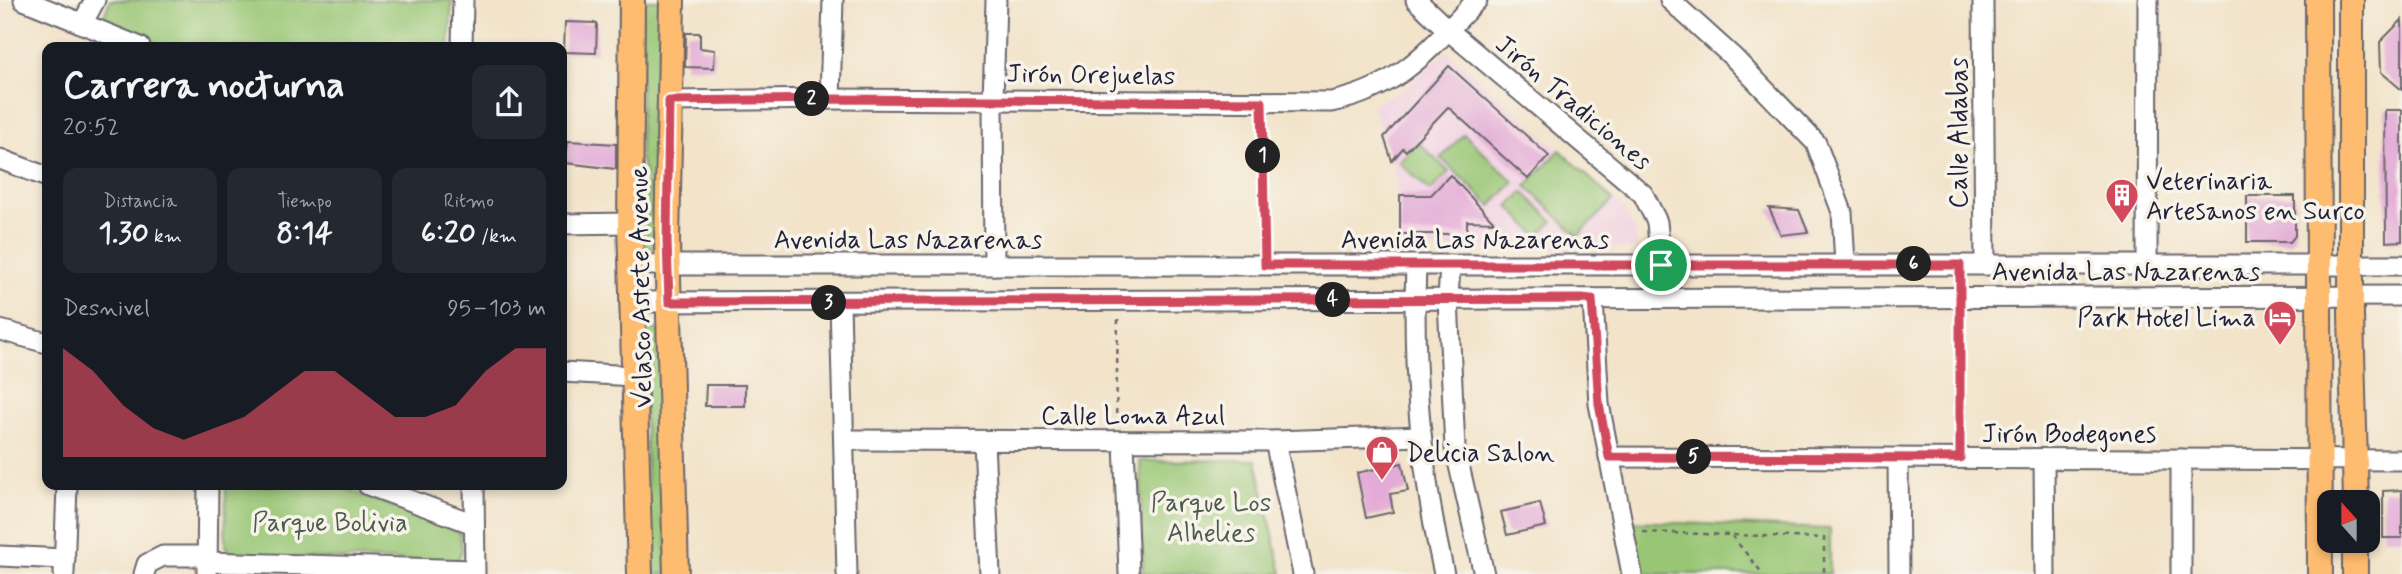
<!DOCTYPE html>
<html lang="es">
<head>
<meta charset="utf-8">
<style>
  :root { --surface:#171b24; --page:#242831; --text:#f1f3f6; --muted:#9ea1a6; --accent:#d1495b }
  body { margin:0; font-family:Mynerve,sans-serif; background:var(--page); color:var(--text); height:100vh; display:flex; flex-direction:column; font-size:26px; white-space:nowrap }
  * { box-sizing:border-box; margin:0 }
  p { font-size:23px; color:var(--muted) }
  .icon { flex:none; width:38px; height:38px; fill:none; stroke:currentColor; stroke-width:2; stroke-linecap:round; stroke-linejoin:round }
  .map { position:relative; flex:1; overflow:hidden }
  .sheet { position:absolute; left:42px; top:42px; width:525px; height:448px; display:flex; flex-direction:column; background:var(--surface); border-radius:14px; box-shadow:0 4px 10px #0003 }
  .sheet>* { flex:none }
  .needle { width:46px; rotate:339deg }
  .fabs { position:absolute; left:2317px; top:490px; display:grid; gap:14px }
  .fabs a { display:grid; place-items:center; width:63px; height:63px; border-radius:14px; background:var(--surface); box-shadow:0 4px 10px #0003; font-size:35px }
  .pin { position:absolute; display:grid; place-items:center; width:60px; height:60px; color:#fff; margin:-30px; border:4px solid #fff; border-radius:50%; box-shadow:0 2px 7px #0007 }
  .km { position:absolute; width:35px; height:35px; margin:-18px; border-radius:50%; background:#222; color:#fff; font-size:19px; line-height:35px; text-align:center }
  .round { display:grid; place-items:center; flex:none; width:74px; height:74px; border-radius:14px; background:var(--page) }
  .headline { display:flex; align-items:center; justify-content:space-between; height:119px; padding:0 21px }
  h1 { font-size:38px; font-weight:700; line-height:52px }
  .figures { display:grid; grid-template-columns:repeat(3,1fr); gap:10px; height:119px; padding:7px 21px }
  .figures div { display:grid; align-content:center; border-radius:14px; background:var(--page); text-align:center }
  .figures b { font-size:30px; font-weight:700 }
  .figures small { font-size:19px; font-weight:400 }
  .figures p { font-size:19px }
  .chart { height:196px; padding:14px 21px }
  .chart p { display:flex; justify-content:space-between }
  .chart svg { width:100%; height:126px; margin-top:7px; fill:var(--accent); opacity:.7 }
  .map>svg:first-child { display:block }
  .built { fill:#f2cfe2 }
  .green { fill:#98c674; stroke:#5d7458; stroke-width:2 }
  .building { fill:#e3aad7 }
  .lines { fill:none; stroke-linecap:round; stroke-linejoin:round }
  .minor-casing { stroke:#6b666d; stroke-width:23 }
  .major-casing { stroke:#6b666d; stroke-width:28 }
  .path { stroke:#6b666d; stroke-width:2.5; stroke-dasharray:5 5; stroke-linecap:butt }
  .minor { stroke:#fff; stroke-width:19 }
  .major { stroke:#fdbc6f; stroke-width:24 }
  .route-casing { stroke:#fff; stroke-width:14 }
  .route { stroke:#d1495b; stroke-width:9 }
  .labels { text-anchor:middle; stroke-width:7; stroke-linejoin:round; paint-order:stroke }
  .street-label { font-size:26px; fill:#22223b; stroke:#f7f3e8 }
  .poi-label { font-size:26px; fill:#22223b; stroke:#f7f3e8; text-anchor:start }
  .park-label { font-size:26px; fill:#4b5b4f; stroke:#f7f3e8 }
</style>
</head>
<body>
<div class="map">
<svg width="2402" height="574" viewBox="0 0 2402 574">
  <rect width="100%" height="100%" fill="#f7f3e8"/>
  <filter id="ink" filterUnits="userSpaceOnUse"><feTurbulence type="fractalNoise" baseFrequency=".0143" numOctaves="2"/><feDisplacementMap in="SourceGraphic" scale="14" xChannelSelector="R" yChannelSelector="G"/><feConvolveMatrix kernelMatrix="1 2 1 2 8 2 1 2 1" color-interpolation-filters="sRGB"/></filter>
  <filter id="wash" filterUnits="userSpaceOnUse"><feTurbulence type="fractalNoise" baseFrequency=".00686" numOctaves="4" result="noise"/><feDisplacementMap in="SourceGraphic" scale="28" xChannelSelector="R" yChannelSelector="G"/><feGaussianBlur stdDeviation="1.57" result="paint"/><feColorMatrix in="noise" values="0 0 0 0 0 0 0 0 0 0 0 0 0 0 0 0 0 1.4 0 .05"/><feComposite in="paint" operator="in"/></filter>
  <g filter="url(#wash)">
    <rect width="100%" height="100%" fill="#f2e3c9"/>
    <polygon class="built" points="1447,51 1621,205 1635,229 1638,249 1400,249 1397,180 1372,105 1405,88"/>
    <g class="green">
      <polygon points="110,0 452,0 449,47 165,47 102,21"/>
      <polygon points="642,0 661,0 656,249 646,249 646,175 640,158"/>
      <polygon points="1464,134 1514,182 1491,206 1441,158"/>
      <polygon points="1418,142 1449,172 1430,191 1399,162"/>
      <polygon points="1560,150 1613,200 1578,236 1526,186"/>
      <polygon points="1523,192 1553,221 1538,236 1509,207"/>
      <polygon points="646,327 656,329 662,334 667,574 650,574 642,328"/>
      <polygon points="1256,460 1282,574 1143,574 1140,461"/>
      <polygon points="226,485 337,485 460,533 462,550 457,562 234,556 225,546"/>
      <polygon points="1629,521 1830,529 1830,574 1639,574"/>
    </g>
    <g id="blocks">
      <g class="building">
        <polygon points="2402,20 2402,90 2381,72 2380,42"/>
        <polygon points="565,22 597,23 596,53 564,52"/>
        <polygon points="686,33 700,33 700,48 715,50 714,68 685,67"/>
        <polygon points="1449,66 1549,156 1528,179 1448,107 1406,151 1403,148 1392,161 1384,137"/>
        <polygon points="2385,110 2402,110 2402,241 2386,242"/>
        <polygon points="568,141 616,144 616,169 566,163"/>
        <polygon points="1450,175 1494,222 1467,221 1467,234 1400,234 1400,195 1431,195"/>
        <polygon points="2247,196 2295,196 2295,236 2290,242 2247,242"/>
        <polygon points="1769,208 1799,210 1808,232 1781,235"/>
        <polygon points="706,385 745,385 745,406 705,406"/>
        <polygon points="1402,463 1408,491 1390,494 1393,512 1366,518 1357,473"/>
        <polygon points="2402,490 2402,538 2383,538 2383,491"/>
        <polygon points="1540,503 1546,526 1507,535 1501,512"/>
      </g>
    </g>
  </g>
  <g filter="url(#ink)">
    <use href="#blocks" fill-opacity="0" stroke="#6b666d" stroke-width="2"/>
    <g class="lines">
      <defs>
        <g id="minor">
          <polyline points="24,0 140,47"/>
          <polyline points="1416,0 1448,30 1643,194 1657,222 1661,265"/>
          <polyline points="1670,0 1734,58 1816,143 1842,212 1845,264"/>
          <polyline points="1983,0 1985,265"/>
          <polyline points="82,24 95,0"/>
          <polyline points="462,47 463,0"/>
          <polyline points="830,99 833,0"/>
          <path d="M669,101L830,99L1331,102C1401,88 1430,48 1477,0"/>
          <polyline points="0,159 47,177"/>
          <polyline points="562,224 630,223"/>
          <polyline points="632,265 2402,265"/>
          <polyline points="994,265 993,100 996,0"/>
          <path d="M1416,265C1412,369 1421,473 1444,574"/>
          <polyline points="1450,265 1448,300 1455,448 1484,574"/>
          <polyline points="2147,265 2148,0"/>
          <polyline points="1593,299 1599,404 1632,574"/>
          <polyline points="633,302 2402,296"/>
          <polyline points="840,303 847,574"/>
          <polyline points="0,330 47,343"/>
          <polyline points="562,372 634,376"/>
          <polyline points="844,440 1275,441 1421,436"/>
          <polyline points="984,441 990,574"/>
          <polyline points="1124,441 1129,574"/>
          <polyline points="1275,441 1303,574"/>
          <polyline points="1609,457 2402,460"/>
          <polyline points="1898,458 1899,574"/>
          <polyline points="2044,459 2045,574"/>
          <polyline points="368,485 474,524"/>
          <polyline points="474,485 475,574"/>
          <polyline points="0,556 65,559"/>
          <polyline points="207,562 474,570"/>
          <polyline points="207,573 208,485"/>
          <polyline points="64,574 67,485"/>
          <polyline points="144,574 147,564 163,556 207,556"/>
          <polyline points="2181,574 2181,459"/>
        </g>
        <g id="major">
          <polyline points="632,0 630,223 640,574"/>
          <polyline points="672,0 667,241 676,574"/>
          <polyline points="2318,0 2320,574"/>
          <polyline points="2351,0 2351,315 2356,502"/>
          <polyline points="2355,574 2355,541"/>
        </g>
      </defs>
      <use href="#minor" class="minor-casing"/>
      <use href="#major" class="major-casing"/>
      <g class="path">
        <polyline points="1262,118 1265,248"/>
        <polyline points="1959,315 1960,441"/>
        <polyline points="1116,424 1118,319"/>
        <polyline points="1643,532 1824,538 1824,574"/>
        <polyline points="1732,536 1763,574"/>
      </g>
      <use href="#minor" class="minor"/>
      <use href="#major" class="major"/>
    </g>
  </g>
  <g class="lines" filter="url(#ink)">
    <defs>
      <polygon id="route" points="830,99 1262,102 1265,265 1960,265 1960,458 1609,457 1599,404 1592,299 669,302 667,241 669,101"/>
    </defs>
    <use href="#route" class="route-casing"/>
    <use href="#route" class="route"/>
  </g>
  <defs>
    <symbol id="building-pin" viewBox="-11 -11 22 30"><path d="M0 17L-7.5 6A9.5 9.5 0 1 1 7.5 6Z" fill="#d1495b" stroke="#f7f3e8"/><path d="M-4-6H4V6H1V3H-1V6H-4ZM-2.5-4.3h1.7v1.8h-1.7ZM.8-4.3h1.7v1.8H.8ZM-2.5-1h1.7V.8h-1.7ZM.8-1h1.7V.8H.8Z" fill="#fff"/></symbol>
    <symbol id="hotel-pin" viewBox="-11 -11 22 30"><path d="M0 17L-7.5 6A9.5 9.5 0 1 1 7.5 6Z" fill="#d1495b" stroke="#f7f3e8"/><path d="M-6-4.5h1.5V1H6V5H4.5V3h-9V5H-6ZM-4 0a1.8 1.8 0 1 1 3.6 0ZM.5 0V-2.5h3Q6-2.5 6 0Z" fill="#fff"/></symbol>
    <symbol id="shop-pin" viewBox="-11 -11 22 30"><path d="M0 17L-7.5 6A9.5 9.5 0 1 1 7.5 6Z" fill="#d1495b" stroke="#f7f3e8"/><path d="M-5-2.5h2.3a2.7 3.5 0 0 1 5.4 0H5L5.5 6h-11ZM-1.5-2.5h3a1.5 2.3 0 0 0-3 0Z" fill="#fff"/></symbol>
  </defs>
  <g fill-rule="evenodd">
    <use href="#building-pin" x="2103" y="176" width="38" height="52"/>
    <use href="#hotel-pin" x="2261" y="298" width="38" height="52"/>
    <use href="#shop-pin" x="1363" y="433" width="38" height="52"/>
  </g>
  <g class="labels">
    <g class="street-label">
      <text transform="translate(1091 74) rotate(1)" y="9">Jirón Orejuelas</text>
      <text transform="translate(1574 102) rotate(40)" y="9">Jirón Tradiciones</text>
      <text transform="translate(1958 133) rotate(-90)" y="9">Calle Aldabas</text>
      <text x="908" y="248">Avenida Las Nazarenas</text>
      <text x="1475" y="248">Avenida Las Nazarenas</text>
      <text x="2126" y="280">Avenida Las Nazarenas</text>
      <text transform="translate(640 287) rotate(-91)" y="9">Velasco Astete Avenue</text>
      <text x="1133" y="424">Calle Loma Azul</text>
      <text x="2069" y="442">Jirón Bodegones</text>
    </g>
    <g class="poi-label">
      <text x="2146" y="189">Veterinaria<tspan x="2146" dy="30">Artesanos en Surco</tspan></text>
      <text x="2256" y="326" text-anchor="end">Park Hotel Lima</text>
      <text x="1406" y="461">Delicia Salon</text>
    </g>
    <g class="park-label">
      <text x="1211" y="511">Parque Los<tspan x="1211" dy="30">Alhelies</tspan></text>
      <text x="330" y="531">Parque Bolivia</text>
    </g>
  </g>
</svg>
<div class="fabs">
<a><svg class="needle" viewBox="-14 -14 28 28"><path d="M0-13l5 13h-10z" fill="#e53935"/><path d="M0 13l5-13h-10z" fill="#9ea1a6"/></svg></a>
</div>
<div class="pin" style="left:1661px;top:265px;background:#1e9e55"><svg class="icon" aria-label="arrive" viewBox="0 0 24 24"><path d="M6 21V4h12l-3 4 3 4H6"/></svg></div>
<b class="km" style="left:1263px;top:156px">1</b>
<b class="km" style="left:812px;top:99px">2</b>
<b class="km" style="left:829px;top:303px">3</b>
<b class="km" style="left:1333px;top:300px">4</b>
<b class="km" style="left:1694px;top:457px">5</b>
<b class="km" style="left:1914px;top:264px">6</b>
<section class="sheet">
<div class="headline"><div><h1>Carrera nocturna</h1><p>20:52</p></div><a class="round"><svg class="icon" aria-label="share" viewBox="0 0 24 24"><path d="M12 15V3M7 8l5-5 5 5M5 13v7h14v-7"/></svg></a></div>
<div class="figures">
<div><p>Distancia</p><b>1.30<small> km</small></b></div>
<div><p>Tiempo</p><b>8:14</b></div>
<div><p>Ritmo</p><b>6:20<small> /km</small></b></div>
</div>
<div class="chart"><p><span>Desnivel</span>95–103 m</p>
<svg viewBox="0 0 160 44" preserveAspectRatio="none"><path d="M0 44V6L10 14L20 26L30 34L40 38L50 34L60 30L70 22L80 14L90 14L100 22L110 30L120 30L130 26L140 14L150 6L160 6V44z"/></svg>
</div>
</section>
</div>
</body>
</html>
